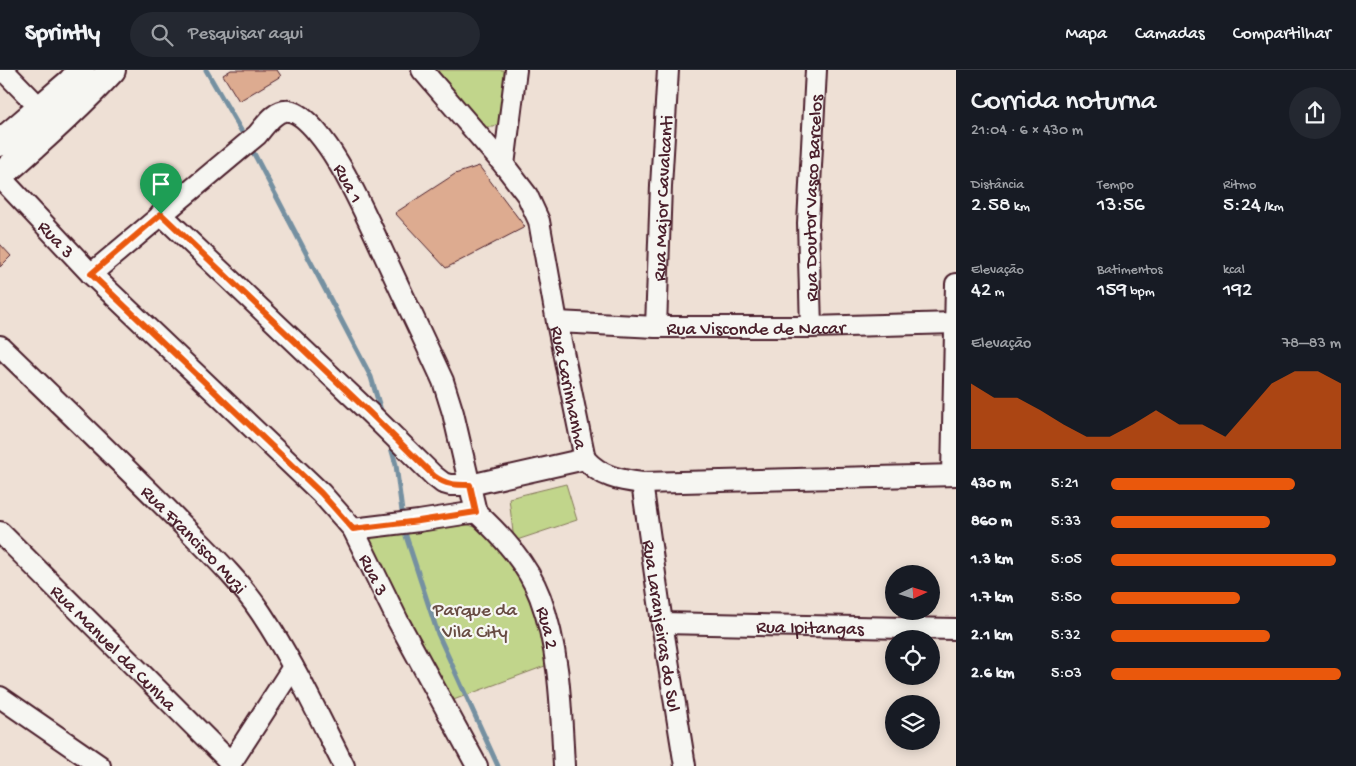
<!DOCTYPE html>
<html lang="pt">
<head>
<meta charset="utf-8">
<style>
  :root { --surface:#171b24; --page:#242831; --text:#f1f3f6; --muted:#9ea1a6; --line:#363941; --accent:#ea580c }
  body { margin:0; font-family:"Gochi Hand",sans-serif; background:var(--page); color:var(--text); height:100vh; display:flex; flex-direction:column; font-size:19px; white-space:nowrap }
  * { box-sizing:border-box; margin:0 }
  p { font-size:16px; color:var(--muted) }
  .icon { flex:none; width:28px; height:28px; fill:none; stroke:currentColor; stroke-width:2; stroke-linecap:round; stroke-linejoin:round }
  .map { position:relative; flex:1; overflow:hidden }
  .side { display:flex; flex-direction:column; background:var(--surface); width:400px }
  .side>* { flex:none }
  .needle { width:32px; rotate:86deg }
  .controls { position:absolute; left:885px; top:495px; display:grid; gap:10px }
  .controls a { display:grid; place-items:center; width:55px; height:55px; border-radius:50%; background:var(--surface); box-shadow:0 2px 12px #0003; font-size:25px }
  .pin { position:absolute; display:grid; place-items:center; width:42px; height:42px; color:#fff; margin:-51px -21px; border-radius:50% 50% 50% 0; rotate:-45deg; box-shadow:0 0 5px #0007 }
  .pin .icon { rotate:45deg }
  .round { display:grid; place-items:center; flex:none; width:52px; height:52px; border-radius:26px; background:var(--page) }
  .head { display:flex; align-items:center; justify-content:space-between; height:85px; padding:0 15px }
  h1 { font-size:28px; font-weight:600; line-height:38px }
  .figures { display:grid; grid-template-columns:repeat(3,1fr); gap:8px; height:85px; padding:5px 15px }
  .figures div { display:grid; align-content:center }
  .figures b { font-size:21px; font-weight:600 }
  .figures small { font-size:14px; font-weight:400 }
  .figures p { font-size:14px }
  .chart { height:140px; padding:10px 15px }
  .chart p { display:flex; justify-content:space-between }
  .chart svg { width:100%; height:90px; margin-top:5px; fill:var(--accent); opacity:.7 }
  ul { padding:0 15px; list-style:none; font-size:16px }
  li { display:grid; grid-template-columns:80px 60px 1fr; align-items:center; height:38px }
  li i { height:12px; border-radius:6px; background:var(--accent) }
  header { display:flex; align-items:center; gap:30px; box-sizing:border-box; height:70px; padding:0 25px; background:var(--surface); border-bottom:1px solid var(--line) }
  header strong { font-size:24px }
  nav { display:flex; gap:28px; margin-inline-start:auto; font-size:18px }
  .search { width:350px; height:45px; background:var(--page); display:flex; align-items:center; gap:12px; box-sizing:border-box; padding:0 18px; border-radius:28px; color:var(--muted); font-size:19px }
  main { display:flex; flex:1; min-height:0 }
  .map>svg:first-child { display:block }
  .green { fill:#c1d58b; stroke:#867a5b }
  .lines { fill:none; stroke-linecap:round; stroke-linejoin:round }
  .stream { stroke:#7490a1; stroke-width:5 }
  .building { fill:#ddab90; stroke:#4a1f2b }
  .minor-casing { stroke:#4a1f2b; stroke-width:24 }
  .major-casing { stroke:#4a1f2b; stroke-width:30 }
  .minor { stroke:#f6f6f2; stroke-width:20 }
  .major { stroke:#f6f6f2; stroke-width:26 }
  .route-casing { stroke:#fff; stroke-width:10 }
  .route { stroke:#ea580c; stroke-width:6 }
  .labels { text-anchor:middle; stroke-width:4.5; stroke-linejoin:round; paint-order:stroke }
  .street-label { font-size:19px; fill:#4a1f2b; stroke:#f6f6f2 }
  .park-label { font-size:19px; fill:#684c43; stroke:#f6f6f2 }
</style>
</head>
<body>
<header>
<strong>Sprintly</strong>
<div class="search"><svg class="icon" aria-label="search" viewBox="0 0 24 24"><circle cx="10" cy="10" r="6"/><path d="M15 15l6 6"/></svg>Pesquisar aqui</div>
<nav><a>Mapa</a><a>Camadas</a><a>Compartilhar</a></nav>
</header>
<main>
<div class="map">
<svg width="956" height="696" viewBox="0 0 956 696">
  <rect width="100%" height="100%" fill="#eee0d5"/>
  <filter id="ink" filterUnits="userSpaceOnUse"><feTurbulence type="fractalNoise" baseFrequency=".02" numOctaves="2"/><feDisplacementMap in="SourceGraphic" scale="10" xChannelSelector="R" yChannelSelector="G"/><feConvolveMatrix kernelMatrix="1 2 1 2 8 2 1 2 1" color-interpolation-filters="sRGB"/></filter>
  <g filter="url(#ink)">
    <g class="green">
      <polygon points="429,0 511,0 507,47 494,57 477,57"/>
      <polygon points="566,414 577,450 514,471 509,428"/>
      <polygon points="443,454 465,454 479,458 500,473 533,519 553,593 448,632 360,462"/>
    </g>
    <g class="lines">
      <g class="stream">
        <polyline points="206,0 246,69"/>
        <polyline points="250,76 371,307 382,344"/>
        <polyline points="390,374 396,395 403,449"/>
        <polyline points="404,457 406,466 438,564 498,696"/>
      </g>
    </g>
    <g class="building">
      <polygon points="231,0 277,0 281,6 239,31 223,5"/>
      <polygon points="479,96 525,157 446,198 395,143 455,104"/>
      <polygon points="0,174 11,186 0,197"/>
    </g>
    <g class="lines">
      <defs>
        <g id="minor">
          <polyline points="3,0 40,38"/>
          <path id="s1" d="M422,0L504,95L527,125L539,151L557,252L585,389C601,407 619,410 642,413L956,405"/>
          <polyline points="504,95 516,0"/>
          <path id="s2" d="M0,107L91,204L321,423L353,459L398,551L477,696"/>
          <polyline points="161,144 370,343 434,406 443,413 450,415 470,415 585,389"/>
          <path id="s3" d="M91,204L257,65C265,56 275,39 289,41C307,44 329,77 338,92C355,120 368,150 382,180C402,224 423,267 443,311L453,343L476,442"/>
          <path id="s4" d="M557,252L656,257H811L955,253"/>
          <path id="s5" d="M656,257L661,116L668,0"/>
          <path id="s6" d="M811,257L808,153L816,0"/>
          <path id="s7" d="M0,276C58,332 116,388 173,445C203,476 237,507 261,543C293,591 318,645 344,696"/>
          <polyline points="952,405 956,214"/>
          <path id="s8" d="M642,413L662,553L685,696"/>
          <path id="s9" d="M476,442C502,466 527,493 540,527C560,580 561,639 564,696"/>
          <polyline points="353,459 419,451 476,442"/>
          <path id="s10" d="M0,462L231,693"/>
          <path id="s11" d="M662,553L956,559"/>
          <polyline points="0,627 100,696"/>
          <polyline points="229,696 293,597"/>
        </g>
        <g id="major">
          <polyline points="0,73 71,12 81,0"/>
          <path d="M0,106C39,72 77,38 112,0"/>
        </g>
      </defs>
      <use href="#minor" class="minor-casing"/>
      <use href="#major" class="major-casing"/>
      <use href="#minor" class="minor"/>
      <use href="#major" class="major"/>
    </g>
  </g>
  <g class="lines" filter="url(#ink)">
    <defs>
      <path id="route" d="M161,144L370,343L434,406C446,415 455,415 470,415L476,442L419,451L353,459L321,423L91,204Z"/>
    </defs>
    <use href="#route" class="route-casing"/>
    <use href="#route" class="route"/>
  </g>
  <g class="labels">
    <g class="street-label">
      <text dy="7" stroke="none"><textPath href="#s3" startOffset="354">Rua 1</textPath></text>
      <text dy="7" stroke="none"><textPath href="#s6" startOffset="129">Rua Doutor Vasco Barcelos</textPath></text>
      <text dy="7" stroke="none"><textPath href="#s5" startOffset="129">Rua Major Cavalcanti</textPath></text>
      <text dy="7" stroke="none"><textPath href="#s2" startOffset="84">Rua 3</textPath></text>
      <text dy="7" stroke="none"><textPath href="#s4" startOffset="199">Rua Visconde de Nacar</textPath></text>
      <text dy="7" stroke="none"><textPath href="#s1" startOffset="361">Rua Carinhanha</textPath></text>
      <text dy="7" stroke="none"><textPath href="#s7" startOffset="274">Rua Francisco Muzi</textPath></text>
      <text dy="7" stroke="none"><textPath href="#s2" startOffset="549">Rua 3</textPath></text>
      <text dy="7" stroke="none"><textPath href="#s8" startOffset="144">Rua Laranjeiras do Sul</textPath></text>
      <text dy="7" stroke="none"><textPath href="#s11" startOffset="148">Rua Ipitangas</textPath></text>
      <text dy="7" stroke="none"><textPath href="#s9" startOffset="139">Rua 2</textPath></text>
      <text dy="7" stroke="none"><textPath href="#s10" startOffset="162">Rua Manuel da Cunha</textPath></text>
    </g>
    <g class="park-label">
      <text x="475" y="545">Parque da<tspan x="475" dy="22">Vila City</tspan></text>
    </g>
  </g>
</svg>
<div class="controls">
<a><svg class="needle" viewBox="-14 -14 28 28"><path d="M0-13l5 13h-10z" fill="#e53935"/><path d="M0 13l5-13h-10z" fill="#9ea1a6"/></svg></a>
<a><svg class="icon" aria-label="locate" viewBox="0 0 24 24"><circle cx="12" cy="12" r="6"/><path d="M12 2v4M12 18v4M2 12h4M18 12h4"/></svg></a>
<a><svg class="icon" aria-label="layers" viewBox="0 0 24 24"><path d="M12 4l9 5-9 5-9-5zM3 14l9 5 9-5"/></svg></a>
</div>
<div class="pin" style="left:161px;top:144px;background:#1e9e55"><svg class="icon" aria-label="arrive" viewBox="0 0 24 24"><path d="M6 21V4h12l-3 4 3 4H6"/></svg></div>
</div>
<section class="side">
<div class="head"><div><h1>Corrida noturna</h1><p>21:04 · 6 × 430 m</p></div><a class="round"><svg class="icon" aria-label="share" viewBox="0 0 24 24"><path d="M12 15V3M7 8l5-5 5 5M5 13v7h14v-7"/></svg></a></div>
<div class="figures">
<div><p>Distância</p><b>2.58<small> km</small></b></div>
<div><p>Tempo</p><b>13:56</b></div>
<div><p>Ritmo</p><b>5:24<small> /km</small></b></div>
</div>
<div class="figures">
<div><p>Elevação</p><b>42<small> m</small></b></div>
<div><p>Batimentos</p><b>159<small> bpm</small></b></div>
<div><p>kcal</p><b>192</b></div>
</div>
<div class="chart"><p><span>Elevação</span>78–83 m</p>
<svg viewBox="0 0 160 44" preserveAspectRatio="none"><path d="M0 44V12L10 19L20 19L30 25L40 32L50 38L60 38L70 32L80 25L90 32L100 32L110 38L120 25L130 12L140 6L150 6L160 12V44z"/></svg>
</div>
<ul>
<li><b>430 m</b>5:21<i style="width:80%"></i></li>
<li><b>860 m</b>5:33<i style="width:69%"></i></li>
<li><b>1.3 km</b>5:05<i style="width:98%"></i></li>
<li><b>1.7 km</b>5:50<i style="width:56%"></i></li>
<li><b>2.1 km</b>5:32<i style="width:69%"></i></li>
<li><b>2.6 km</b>5:03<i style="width:100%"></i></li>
</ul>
</section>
</main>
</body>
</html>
